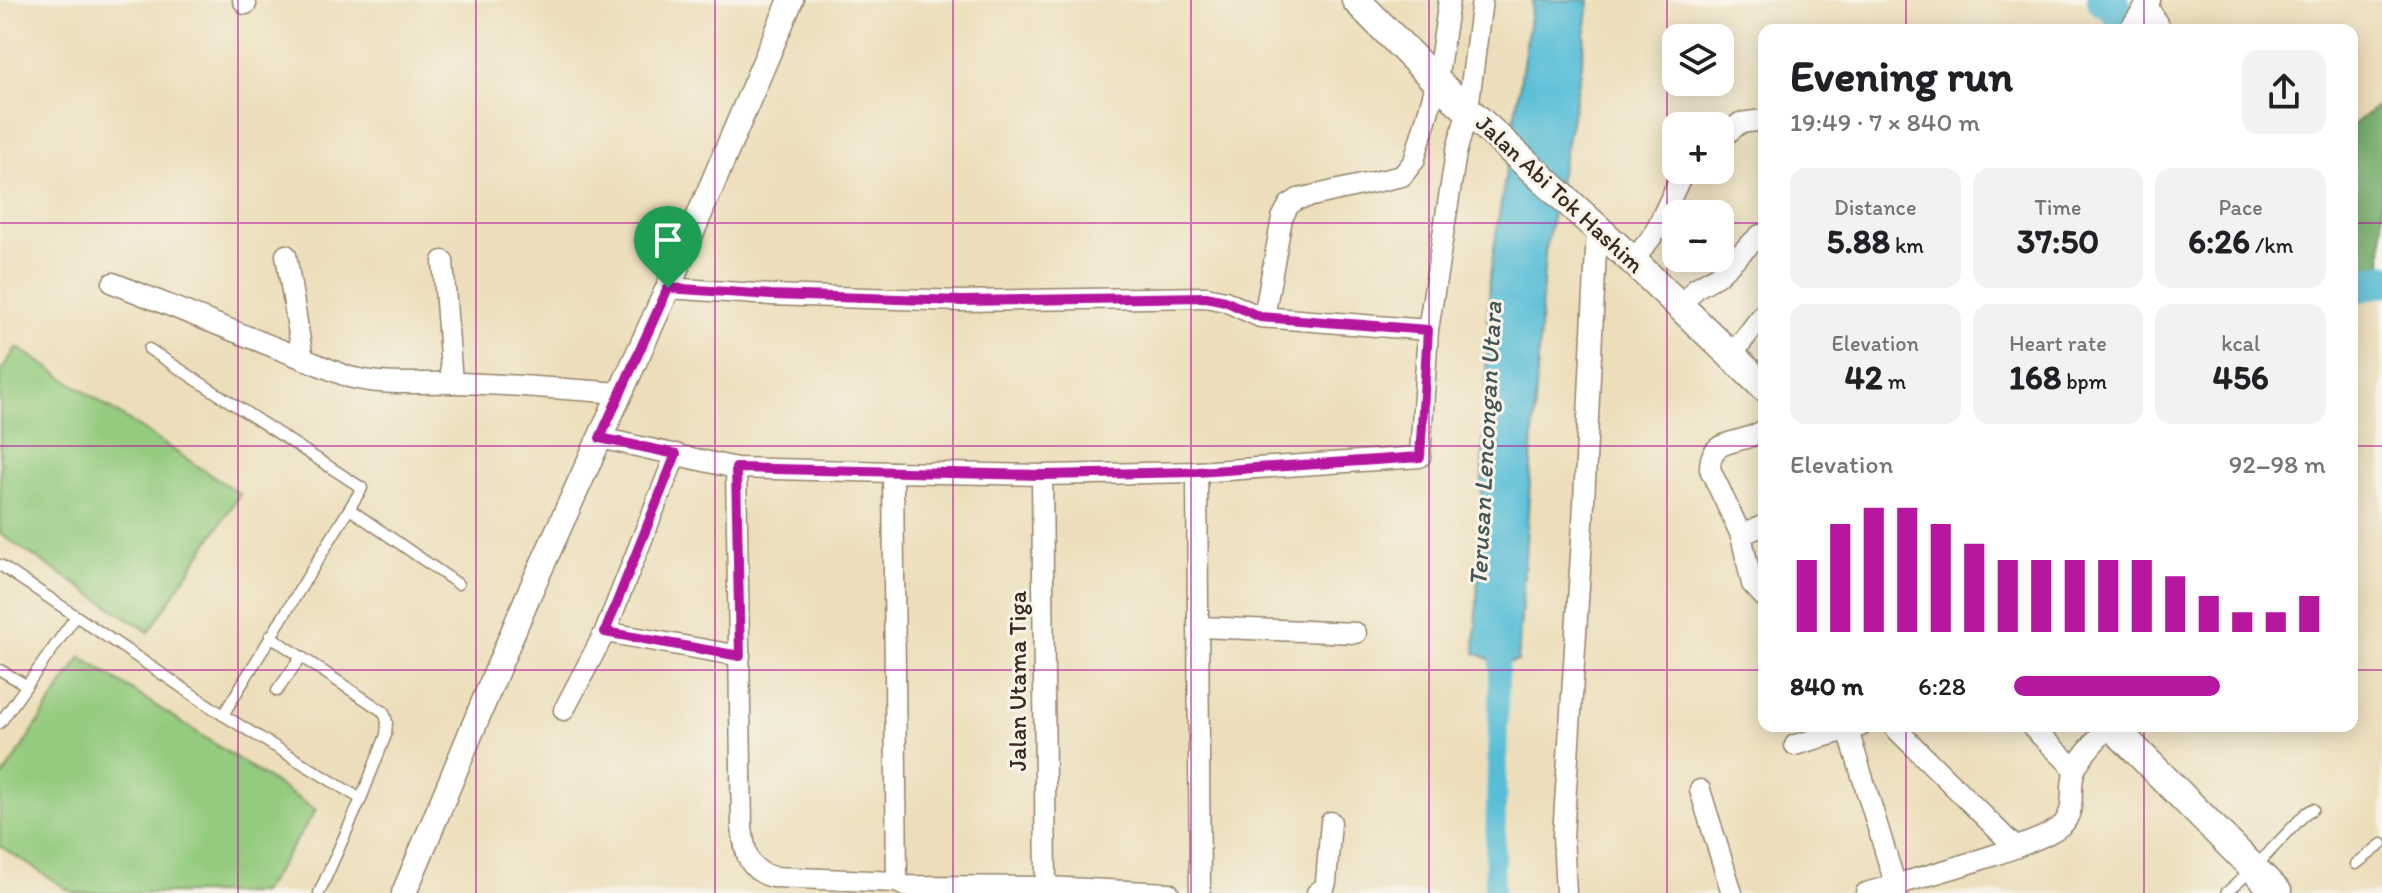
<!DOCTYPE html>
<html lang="en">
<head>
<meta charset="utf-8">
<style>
  :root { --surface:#fff; --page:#f2f2f2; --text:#202124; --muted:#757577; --accent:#b5179e }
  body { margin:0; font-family:Itim,sans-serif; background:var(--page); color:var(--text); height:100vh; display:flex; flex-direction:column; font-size:30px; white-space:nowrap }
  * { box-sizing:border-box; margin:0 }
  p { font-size:26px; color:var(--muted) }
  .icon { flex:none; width:44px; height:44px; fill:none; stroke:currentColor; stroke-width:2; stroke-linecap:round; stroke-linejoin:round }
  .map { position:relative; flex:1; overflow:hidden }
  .side { position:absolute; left:1758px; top:24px; width:600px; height:708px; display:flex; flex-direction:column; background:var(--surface); border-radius:16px; box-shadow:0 4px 20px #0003 }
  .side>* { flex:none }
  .tools { position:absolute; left:1662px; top:24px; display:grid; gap:16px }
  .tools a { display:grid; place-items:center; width:72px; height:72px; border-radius:16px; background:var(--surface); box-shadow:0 4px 20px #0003; font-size:40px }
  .pin { position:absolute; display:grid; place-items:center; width:68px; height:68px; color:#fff; margin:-82px -34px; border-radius:50% 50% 50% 0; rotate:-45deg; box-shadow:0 0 8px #0007 }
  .pin .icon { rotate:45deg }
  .round { display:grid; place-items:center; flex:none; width:84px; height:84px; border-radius:16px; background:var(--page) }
  .summary { display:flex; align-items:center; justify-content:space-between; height:136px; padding:0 32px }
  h1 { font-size:44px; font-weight:700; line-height:60px }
  .metrics { display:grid; grid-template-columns:repeat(3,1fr); gap:12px; height:136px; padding:8px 32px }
  .metrics div { display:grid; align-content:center; border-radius:16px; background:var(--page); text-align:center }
  .metrics b { font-size:34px; font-weight:700 }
  .metrics small { font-size:22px; font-weight:400 }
  .metrics p { font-size:22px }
  .chart { height:224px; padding:16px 32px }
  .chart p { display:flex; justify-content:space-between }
  .chart svg { width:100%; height:144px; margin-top:8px; stroke:var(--accent); stroke-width:6 }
  ul { padding:0 32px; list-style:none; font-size:26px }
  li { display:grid; grid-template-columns:128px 96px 1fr; align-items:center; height:60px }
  li i { height:20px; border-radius:10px; background:var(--accent) }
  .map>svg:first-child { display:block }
  .green { fill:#94cb7e; stroke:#687a4e; stroke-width:2 }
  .forest { fill:#77af6d; stroke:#596c46; stroke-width:2 }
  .water { fill:#59bed7; stroke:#4a747a; stroke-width:2 }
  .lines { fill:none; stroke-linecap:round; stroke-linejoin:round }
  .canal { stroke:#59bed7; stroke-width:20 }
  .river { stroke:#59bed7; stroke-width:34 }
  .service-casing { stroke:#94846c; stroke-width:13 }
  .minor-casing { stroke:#94846c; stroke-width:23 }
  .tertiary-casing { stroke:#94846c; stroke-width:27 }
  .secondary-casing { stroke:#94846c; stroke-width:31 }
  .service { stroke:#fff; stroke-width:10 }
  .minor { stroke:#fff; stroke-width:20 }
  .tertiary { stroke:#fff; stroke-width:24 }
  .secondary { stroke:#fff; stroke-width:28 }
  .route-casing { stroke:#fff; stroke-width:16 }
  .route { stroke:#b5179e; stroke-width:10 }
  .grid { fill:none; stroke:#b5179e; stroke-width:2; stroke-opacity:0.55 }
  .labels { text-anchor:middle; stroke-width:6; stroke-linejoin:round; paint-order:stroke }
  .street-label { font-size:24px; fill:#3b2a1e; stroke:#f7f3e8 }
  .water-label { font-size:26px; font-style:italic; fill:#445656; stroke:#f7f3e8 }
</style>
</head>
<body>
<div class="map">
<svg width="2382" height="893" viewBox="0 0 2382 893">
  <rect width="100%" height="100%" fill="#f7f3e8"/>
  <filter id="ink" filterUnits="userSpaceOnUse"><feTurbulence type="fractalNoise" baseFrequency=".0125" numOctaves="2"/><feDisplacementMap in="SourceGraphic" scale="16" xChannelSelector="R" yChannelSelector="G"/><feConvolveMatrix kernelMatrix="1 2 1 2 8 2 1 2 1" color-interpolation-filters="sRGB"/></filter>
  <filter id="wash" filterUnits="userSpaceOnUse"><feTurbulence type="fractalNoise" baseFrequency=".006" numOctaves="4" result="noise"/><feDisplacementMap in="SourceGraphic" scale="32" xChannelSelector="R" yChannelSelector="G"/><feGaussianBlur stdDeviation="1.8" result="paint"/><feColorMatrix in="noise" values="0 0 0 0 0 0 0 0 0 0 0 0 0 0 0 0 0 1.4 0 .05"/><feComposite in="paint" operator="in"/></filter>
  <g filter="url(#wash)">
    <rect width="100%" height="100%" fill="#ecdeba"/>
    <g class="green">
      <polygon points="17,347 240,494 149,632 0,534 0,373"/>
      <polygon points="81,657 316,810 262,893 73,893 0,846 0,781"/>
    </g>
    <polygon class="forest" points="2377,106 2382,112 2382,284 2352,260 2352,126"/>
    <polygon class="water" points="1533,0 1589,0 1581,71 1545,253 1518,661 1499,663 1475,653 1490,274"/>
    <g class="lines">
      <polyline class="canal" points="1494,893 1500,637"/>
      <g class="river">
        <polyline points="2104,0 2110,1 2129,30"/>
        <polyline points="2352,287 2382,280"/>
      </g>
    </g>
  </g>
  <g filter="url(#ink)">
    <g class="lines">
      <defs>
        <g id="service">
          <polyline points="149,349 362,488 223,715"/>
          <polyline points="351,510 458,584"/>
          <polyline points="0,565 76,616"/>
          <polyline points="270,636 384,712 387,722 386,735 361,799 319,893"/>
          <polyline points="0,670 26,685"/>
          <polyline points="277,691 301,657"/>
          <polyline points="0,723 76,616 223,715 361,799"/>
          <polyline points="2356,864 2382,844"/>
          <polyline points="2226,893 2254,868 2306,813 2313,809"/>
        </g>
        <g id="minor">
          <polyline points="243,0 246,4"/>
          <polyline points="2147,5 2161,30"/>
          <polyline points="2129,30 2150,0"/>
          <polyline points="1720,139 1740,123 1764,120"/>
          <polyline points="286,255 303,359"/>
          <polyline points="443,261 452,383"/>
          <polyline points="1633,261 1654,234 1684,170"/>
          <path d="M113,283L349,377C385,386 417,382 453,383C509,384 564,389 619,393"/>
          <polyline points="668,288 771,295 962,301 1206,297 1225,301 1260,317 1428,330"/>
          <polyline points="1681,306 1696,288 1717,276 1760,235"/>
          <polyline points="1264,317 1282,218 1289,205 1298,199 1402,176 1414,161 1437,82 1449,0"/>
          <polyline points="1731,356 1764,313"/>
          <path d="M1764,430C1739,447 1710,435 1710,469L1741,535L1752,584L1764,597"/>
          <polyline points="600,438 736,468 893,472 1042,475 1197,472 1420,457 1428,330 1456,153 1468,109 1482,0"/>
          <path d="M736,468L742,827C745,851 746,870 773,877L897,882"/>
          <polyline points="893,472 897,882 905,886 1046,887 1169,893"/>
          <polyline points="1197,472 1200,893"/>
          <polyline points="1042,475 1046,887"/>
          <polyline points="1741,535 1764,525"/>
          <polyline points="1199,627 1356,633"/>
          <polyline points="605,632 740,656"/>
          <polyline points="564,710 605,632 676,454"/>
          <polyline points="1893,726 2015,847"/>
          <polyline points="2031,726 2075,769"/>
          <polyline points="1848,730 1898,893"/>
          <polyline points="1795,745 1861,726"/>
          <polyline points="1700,790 1732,893"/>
          <polyline points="1317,893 1324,888 1326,882 1331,822"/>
          <polyline points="1566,893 1563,836 1583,523 1597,229"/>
          <path d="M1866,893C1901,883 2046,845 2064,823C2077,807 2068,787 2075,770C2079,757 2100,737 2109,726"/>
        </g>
        <polyline id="tertiary" points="404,893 528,596 668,288 791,0"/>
        <g id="secondary">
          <polyline points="1356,0 1437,82 1633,261 1764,387"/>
          <polyline points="2112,726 2278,893"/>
        </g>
      </defs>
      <use href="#service" class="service-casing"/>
      <use href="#minor" class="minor-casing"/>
      <use href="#tertiary" class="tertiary-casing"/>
      <use href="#secondary" class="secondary-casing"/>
      <use href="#service" class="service"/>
      <use href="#minor" class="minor"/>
      <use href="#tertiary" class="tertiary"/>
      <use href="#secondary" class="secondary"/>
    </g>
  </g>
  <g class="lines" filter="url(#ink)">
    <defs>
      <polygon id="route" points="668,288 771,295 962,301 1206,297 1225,301 1260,317 1428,330 1420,457 1197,472 1042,475 736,468 740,656 605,632 676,454 600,438"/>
    </defs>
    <use href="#route" class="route-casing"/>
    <use href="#route" class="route"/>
  </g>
  <path class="grid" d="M238,0V893M476,0V893M715,0V893M953,0V893M1191,0V893M1429,0V893M1667,0V893M1906,0V30M2144,0V30M0,223H1676M1720,223H1764M2352,223H2382M0,446H1764M2352,446H2382M0,670H1764M2352,670H2382M1906,726V893M2144,726V893"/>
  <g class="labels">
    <g class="street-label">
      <text transform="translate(1560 194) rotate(43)" y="8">Jalan Abi Tok Hashim</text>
      <text transform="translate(1018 681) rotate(-90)" y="8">Jalan Utama Tiga</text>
    </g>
    <g class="water-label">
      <text transform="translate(1485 444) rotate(-87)" y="9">Terusan Lencongan Utara</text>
    </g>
  </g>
</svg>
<div class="tools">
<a><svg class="icon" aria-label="layers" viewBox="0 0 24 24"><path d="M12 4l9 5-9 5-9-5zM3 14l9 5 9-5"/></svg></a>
<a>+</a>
<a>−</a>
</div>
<div class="pin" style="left:668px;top:288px;background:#1e9e55"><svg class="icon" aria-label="arrive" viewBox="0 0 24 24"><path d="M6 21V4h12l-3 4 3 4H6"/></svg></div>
<section class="side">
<div class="summary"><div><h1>Evening run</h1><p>19:49 · 7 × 840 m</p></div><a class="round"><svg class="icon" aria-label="share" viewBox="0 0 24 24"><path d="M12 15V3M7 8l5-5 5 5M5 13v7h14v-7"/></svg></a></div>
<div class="metrics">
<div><p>Distance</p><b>5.88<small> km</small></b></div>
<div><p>Time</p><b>37:50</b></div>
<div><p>Pace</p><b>6:26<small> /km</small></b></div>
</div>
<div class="metrics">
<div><p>Elevation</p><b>42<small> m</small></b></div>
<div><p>Heart rate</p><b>168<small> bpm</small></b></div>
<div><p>kcal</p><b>456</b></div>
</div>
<div class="chart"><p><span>Elevation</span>92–98 m</p>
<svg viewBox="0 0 160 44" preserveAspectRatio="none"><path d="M5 44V22M15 44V11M25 44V6M35 44V6M45 44V11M55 44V17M65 44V22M75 44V22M85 44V22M95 44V22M105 44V22M115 44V27M125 44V33M135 44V38M145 44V38M155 44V33"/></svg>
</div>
<ul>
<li><b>840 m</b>6:28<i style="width:66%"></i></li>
</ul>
</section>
</div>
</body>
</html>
